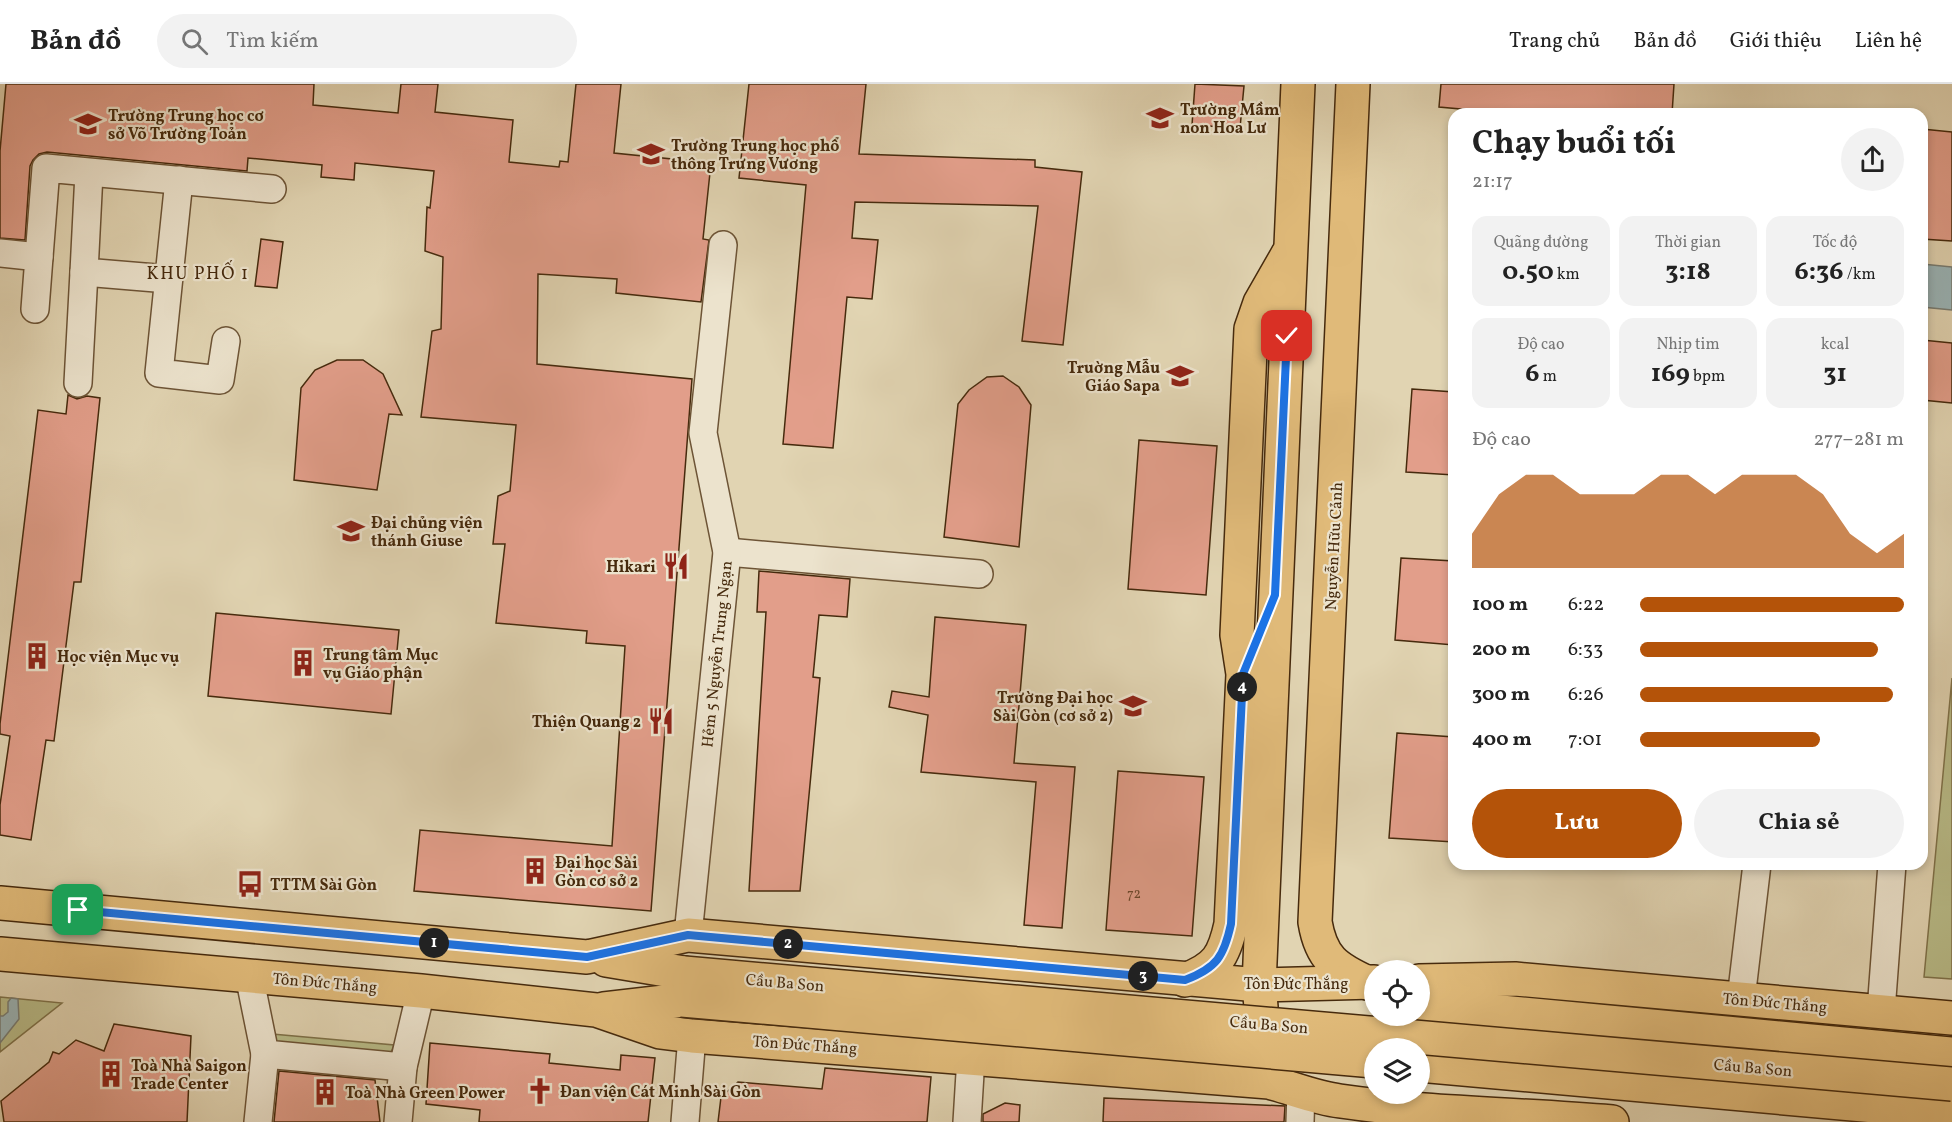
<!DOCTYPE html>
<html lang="vi">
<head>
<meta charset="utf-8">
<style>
  :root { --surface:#fff; --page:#f2f2f2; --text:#222; --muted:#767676; --line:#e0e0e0; --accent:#b45309 }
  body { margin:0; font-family:Vollkorn,serif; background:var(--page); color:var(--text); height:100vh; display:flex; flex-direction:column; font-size:22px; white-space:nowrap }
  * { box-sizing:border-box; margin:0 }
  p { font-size:20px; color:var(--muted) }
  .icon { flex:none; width:33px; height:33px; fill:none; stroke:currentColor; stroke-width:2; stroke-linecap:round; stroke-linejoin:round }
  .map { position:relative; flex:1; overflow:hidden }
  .panel { position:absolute; left:1448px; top:24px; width:480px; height:762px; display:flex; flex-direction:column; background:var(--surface); border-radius:18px; box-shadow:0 3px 9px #0003 }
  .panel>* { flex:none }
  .fabs { position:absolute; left:1364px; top:876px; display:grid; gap:12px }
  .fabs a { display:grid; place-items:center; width:66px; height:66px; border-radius:50%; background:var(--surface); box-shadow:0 3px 9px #0003; font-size:30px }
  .pin { position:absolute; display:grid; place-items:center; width:51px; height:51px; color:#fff; margin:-26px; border-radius:12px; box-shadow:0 3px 9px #0006 }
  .km { position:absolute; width:30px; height:30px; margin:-15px; border-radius:50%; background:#222; color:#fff; font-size:16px; line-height:30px; text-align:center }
  .round { display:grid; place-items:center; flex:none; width:63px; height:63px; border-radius:32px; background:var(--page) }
  .headline { display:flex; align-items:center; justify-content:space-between; height:102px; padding:0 24px }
  h1 { font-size:33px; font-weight:700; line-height:45px }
  .figures { display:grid; grid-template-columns:repeat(3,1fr); gap:9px; height:102px; padding:6px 24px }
  .figures div { display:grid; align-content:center; border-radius:15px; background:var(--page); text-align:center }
  .figures b { font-size:26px; font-weight:700 }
  .figures small { font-size:16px; font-weight:400 }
  .figures p { font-size:16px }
  .chart { height:168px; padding:12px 24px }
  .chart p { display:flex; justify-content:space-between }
  .chart svg { width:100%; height:108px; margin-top:6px; fill:var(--accent); opacity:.7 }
  .button { display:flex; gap:12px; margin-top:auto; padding:12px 24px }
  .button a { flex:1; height:69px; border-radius:36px; background:var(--accent); color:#fff; font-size:24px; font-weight:700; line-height:69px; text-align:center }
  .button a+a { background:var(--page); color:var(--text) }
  ul { padding:0 24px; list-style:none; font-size:20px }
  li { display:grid; grid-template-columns:96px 72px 1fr; align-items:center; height:45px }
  li i { height:15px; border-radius:8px; background:var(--accent) }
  header { display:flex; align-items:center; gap:36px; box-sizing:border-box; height:84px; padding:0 30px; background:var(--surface); border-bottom:2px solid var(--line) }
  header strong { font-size:28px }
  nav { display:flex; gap:33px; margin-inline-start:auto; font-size:21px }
  .search { width:420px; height:54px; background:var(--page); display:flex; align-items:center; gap:15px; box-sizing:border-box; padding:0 21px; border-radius:33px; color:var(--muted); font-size:22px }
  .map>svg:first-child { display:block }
  .green { fill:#b8bb88; stroke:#7f724a; stroke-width:1.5 }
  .water { fill:#9ab5b8; stroke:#787d74; stroke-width:1.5 }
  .building { fill:#e29e8a; stroke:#462a0d; stroke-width:1.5 }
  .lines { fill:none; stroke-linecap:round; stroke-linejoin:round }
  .minor-casing { stroke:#6d5436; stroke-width:30 }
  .major-casing { stroke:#462a0d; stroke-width:36 }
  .minor { stroke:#ece3cd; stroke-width:27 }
  .major { stroke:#e0ba79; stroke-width:33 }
  .major-bridge-casing { stroke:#462a0d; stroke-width:36; stroke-linecap:butt }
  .major-bridge { stroke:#e0ba79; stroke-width:33 }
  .route-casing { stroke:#fff; stroke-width:12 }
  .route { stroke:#1a73e8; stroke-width:8 }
  .labels { text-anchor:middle; stroke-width:4.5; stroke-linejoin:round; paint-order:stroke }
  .number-label { font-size:14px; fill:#6d472c }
  .poi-label { font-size:16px; font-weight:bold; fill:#462a0d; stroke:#ece3cd; text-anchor:start }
  .street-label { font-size:16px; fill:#462a0d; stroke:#ece3cd }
  .neighbourhood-label { font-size:18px; letter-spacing:1.5px; fill:#462a0d; stroke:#ece3cd }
</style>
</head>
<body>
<header>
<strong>Bản đồ</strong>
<div class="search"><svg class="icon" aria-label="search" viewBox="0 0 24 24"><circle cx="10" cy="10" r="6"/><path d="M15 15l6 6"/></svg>Tìm kiếm</div>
<nav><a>Trang chủ</a><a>Bản đồ</a><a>Giới thiệu</a><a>Liên hệ</a></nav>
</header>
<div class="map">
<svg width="1952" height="1038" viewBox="0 0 1952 1038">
  <rect width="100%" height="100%" fill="#e1d4b2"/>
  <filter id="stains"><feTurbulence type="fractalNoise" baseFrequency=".00333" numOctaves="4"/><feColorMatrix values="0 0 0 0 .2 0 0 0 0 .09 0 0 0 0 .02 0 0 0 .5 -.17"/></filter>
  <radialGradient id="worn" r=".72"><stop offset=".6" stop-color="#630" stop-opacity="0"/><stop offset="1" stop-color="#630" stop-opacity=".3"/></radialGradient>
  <g class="green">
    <polygon points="1952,594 1952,895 1924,893"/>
    <polygon points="0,913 62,919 0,968"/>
    <polygon points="272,950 394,961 390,971 274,960"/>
  </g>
  <g class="water">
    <polygon points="1922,180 1952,183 1952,226 1922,223"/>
    <polygon points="11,914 18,915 19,935 0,959 0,932 3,932 8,928 8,918"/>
  </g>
  <g class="building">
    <polygon points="6,0 314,0 313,21 398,29 401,0 438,0 435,28 513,36 509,78 559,83 560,77 568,78 576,0 621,0 614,69 711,79 703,155 709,156 701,218 616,209 617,195 538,190 537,280 692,295 651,827 414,807 420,746 612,762 625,562 586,559 587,547 496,539 505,460 493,460 498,412 510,407 516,341 421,333 432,247 441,245 443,173 425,167 427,123 430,124 434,87 355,79 354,96 321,93 322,81 248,74 247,87 47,68 39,70 33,76 30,82 25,156 0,154 0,67"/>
    <polygon points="749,0 866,0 859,70 1035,76 1035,83 1082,88 1063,261 1022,257 1038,122 855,118 852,154 878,156 872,215 847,213 833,364 783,360 806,101 739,94"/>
    <polygon points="1195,0 1244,2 1240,44 1192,41"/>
    <polygon points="1441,0 1674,0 1672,30 1516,30 1439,23"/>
    <polygon points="1922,45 1952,48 1952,157 1922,155"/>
    <polygon points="261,155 283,158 277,204 255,202"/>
    <polygon points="1922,256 1952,259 1952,319 1922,316"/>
    <polygon points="337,276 363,276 383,290 402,331 389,330 377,406 294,396 301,304 315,286"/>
    <polygon points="1003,292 1019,303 1031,321 1019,463 944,453 958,320 969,306 987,293"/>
    <polygon points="1412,305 1454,308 1454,391 1406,388"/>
    <polygon points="68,311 77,315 87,312 100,314 81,498 74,498 54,657 46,656 31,756 0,751 0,721 10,652 0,650 0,640 38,326 66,330"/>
    <polygon points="1139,356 1217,362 1206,511 1128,505"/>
    <polygon points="1401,474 1454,477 1454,561 1395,556"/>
    <polygon points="759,487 850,495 847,533 819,531 813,593 820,594 800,807 749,807 766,528 757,528"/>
    <polygon points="216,529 399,546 391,630 208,612"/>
    <polygon points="935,533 1026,541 1014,679 1075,683 1062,844 1024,841 1036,698 921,688 928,631 889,623 892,607 929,613"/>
    <polygon points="1397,649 1454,653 1454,758 1389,754"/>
    <polygon points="1118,687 1204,693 1192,852 1106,846"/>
    <polygon points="114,940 191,952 187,1038 4,1038 1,1017 49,978 53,968 59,970 76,956 104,967"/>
    <polygon points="430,959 550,970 549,979 620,986 621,971 655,974 648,1038 479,1038 480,1026 426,1020"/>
    <polygon points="825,984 931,993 927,1038 718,1038 721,1013 738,998 822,1005"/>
    <polygon points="279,987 375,996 380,1038 274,1038"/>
    <polygon points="1104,1014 1285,1022 1284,1038 1103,1038"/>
    <polygon points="1005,1019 1020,1021 1019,1038 983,1038 983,1030"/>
  </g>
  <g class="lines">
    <defs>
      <g id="minor">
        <polyline points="89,89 84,188 168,195"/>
        <polyline points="179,96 159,289 220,296 226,257"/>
        <polyline points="0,169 39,173 35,225"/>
        <polyline points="39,173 46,84 272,105"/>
        <polyline points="78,299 84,188"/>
        <polyline points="727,468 979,490"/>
        <polyline points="688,851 727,468 703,349 723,161"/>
        <polyline points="249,891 265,970 403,983 421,907"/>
        <polyline points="1741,915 1757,780"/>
        <polyline points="1881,927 1892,780"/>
        <polyline points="258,1038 265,970"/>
        <polyline points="398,1038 403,983"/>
        <polyline points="685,1038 692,952"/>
        <polyline points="967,1038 971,973"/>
        <polyline points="1300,1038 1301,1007"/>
      </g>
      <g id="major">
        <path d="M1353,0L1315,838C1321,874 1335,884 1368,899"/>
        <polyline points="0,819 587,873 688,851 1259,901 1374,898"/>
        <path d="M0,870L421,907L596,926L660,948L692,952L1269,998C1292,1004 1316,1014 1340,1017C1430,1030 1521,1030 1612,1038"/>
        <polyline points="606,876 684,889"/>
        <path d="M1185,896C1217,884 1224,872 1231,840L1243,590L1237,551L1251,245L1260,219L1288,170"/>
        <polyline points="1419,897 1515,895 1952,934"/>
        <polyline points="1261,923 1259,901 1298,0"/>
        <polyline points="604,925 682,916"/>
        <path d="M1413,964C1416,941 1422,926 1448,923L1952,970"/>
        <polyline points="1419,981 1952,1029"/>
      </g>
    </defs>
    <use href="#minor" class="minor-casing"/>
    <use href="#major" class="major-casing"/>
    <use href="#minor" class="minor"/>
    <use href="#major" class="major"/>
    <defs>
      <g id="major-bridge">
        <polyline points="684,889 1952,1000"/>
        <polyline points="682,916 1374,977"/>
      </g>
    </defs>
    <use href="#major-bridge" class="major-bridge-casing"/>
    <use href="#major-bridge" class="major-bridge"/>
  </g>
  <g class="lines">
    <defs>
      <path id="route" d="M78,826L587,873L688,851L1185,896C1217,884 1224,872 1231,840L1243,590L1275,511L1287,252"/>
    </defs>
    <use href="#route" class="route-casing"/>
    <use href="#route" class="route"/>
  </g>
  <defs>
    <symbol id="school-bare" viewBox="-9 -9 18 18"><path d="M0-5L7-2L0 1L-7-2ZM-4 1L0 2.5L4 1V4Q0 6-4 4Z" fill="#8f2418" stroke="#ece3cd" stroke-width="2.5" paint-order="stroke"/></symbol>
    <symbol id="university-bare" viewBox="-9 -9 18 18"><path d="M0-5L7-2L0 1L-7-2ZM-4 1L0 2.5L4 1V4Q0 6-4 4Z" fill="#8f2418" stroke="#ece3cd" stroke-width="2.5" paint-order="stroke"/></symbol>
    <symbol id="restaurant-bare" viewBox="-9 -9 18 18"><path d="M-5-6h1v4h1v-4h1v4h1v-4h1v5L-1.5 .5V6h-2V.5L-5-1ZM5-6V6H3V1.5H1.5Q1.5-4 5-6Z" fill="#8f2418" stroke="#ece3cd" stroke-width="2.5" paint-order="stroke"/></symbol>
    <symbol id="building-bare" viewBox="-9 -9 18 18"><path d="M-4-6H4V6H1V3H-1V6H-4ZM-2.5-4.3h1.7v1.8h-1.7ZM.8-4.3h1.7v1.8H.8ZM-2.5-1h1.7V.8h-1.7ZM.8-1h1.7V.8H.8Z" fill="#8f2418" stroke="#ece3cd" stroke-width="2.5" paint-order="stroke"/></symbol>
    <symbol id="bus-bare" viewBox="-9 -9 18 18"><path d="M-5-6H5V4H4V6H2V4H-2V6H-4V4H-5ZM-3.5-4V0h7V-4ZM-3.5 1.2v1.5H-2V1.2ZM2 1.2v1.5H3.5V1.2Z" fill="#8f2418" stroke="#ece3cd" stroke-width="2.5" paint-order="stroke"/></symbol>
    <symbol id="church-bare" viewBox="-9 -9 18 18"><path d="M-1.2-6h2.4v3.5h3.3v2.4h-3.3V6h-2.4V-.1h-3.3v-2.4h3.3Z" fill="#8f2418" stroke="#ece3cd" stroke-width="2.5" paint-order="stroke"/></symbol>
  </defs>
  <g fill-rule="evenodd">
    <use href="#school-bare" x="1141" y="15" width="38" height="38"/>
    <use href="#school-bare" x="69" y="21" width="38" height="38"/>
    <use href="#school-bare" x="632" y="51" width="38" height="38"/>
    <use href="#school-bare" x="1161" y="273" width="38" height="38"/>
    <use href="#university-bare" x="332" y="428" width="38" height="38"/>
    <use href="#restaurant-bare" x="657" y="463" width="38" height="38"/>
    <use href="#building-bare" x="18" y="553" width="38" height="38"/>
    <use href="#building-bare" x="284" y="560" width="38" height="38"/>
    <use href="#university-bare" x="1114" y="603" width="38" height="38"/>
    <use href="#restaurant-bare" x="642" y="618" width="38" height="38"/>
    <use href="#building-bare" x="516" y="768" width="38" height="38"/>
    <use href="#bus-bare" x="231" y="781" width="38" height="38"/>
    <use href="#building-bare" x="92" y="971" width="38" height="38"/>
    <use href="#church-bare" x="521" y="988" width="38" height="38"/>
    <use href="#building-bare" x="306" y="989" width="38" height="38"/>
  </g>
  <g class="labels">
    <g class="number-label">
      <text x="1134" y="814">72</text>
    </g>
    <g class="poi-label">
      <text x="1180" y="31">Trường Mầm<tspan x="1180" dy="18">non Hoa Lư</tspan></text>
      <text x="108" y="37">Trường Trung học cơ<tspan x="108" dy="18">sở Võ Trường Toản</tspan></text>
      <text x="671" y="67">Trường Trung học phổ<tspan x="671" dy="18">thông Trưng Vương</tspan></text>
      <text x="1160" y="289" text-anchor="end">Truờng Mẫu<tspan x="1160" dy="18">Giáo Sapa</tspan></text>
      <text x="371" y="444">Đại chủng viện<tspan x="371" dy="18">thánh Giuse</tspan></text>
      <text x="656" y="488" text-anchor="end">Hikari</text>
      <text x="323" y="576">Trung tâm Mục<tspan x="323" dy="18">vụ Giáo phận</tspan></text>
      <text x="57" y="578">Học viện Mục vụ</text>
      <text x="1113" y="619" text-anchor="end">Trường Đại học<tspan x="1113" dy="18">Sài Gòn (cơ sở 2)</tspan></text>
      <text x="641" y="643" text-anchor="end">Thiện Quang 2</text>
      <text x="555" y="784">Đại học Sài<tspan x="555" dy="18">Gòn cơ sở 2</tspan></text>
      <text x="270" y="806">TTTM Sài Gòn</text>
      <text x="131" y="987">Toà Nhà Saigon<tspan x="131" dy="18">Trade Center</tspan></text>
      <text x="560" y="1013">Đan viện Cát Minh Sài Gòn</text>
      <text x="345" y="1014">Toà Nhà Green Power</text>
    </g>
    <g class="street-label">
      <text transform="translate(1333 462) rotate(-87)" y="6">Nguyễn Hữu Cảnh</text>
      <text transform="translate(716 570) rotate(-84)" y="6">Hẻm 5 Nguyễn Trung Ngạn</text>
      <text transform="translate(325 898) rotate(5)" y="6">Tôn Đức Thắng</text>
      <text transform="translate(785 898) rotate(5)" y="6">Cầu Ba Son</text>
      <text x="1296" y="905">Tôn Đức Thắng</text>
      <text transform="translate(1775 918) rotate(5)" y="6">Tôn Đức Thắng</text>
      <text transform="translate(1269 940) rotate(5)" y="6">Cầu Ba Son</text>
      <text transform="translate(805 960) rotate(4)" y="6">Tôn Đức Thắng</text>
      <text transform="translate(1753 983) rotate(5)" y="6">Cầu Ba Son</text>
    </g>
    <g class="neighbourhood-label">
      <text x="198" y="195">KHU PHỐ 1</text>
    </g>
  </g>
  <rect width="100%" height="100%" filter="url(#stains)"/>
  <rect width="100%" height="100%" fill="url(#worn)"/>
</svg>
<div class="fabs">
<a><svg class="icon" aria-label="locate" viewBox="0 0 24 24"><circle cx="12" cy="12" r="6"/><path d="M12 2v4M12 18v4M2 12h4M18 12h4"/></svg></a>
<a><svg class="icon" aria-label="layers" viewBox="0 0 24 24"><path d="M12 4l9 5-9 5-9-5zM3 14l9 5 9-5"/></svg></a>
</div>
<div class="pin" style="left:78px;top:826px;background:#1e9e55"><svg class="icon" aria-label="arrive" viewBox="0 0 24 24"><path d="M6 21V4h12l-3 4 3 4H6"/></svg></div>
<div class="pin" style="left:1287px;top:252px;background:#d93025"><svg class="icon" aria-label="check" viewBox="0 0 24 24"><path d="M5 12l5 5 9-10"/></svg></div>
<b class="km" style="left:434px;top:859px">1</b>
<b class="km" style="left:788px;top:860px">2</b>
<b class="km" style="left:1143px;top:892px">3</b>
<b class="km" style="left:1242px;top:603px">4</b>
<section class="panel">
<div class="headline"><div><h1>Chạy buổi tối</h1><p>21:17</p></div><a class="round"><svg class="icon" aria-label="share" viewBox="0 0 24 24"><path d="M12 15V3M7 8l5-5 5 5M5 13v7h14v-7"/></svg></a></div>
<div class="figures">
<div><p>Quãng đường</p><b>0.50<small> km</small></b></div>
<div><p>Thời gian</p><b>3:18</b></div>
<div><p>Tốc độ</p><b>6:36<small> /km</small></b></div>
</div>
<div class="figures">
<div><p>Độ cao</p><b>6<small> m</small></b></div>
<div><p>Nhịp tim</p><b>169<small> bpm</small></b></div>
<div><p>kcal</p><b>31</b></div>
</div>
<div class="chart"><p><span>Độ cao</span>277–281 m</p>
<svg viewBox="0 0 160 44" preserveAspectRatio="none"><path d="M0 44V30L10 14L20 6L30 6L40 14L50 14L60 14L70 6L80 6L90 14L100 6L110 6L120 6L130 14L140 30L150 38L160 30V44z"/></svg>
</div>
<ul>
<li><b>100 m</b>6:22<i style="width:100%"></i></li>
<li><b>200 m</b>6:33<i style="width:90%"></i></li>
<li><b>300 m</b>6:26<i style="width:96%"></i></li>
<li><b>400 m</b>7:01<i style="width:68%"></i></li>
</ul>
<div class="button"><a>Lưu</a><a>Chia sẻ</a></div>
</section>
</div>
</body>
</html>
